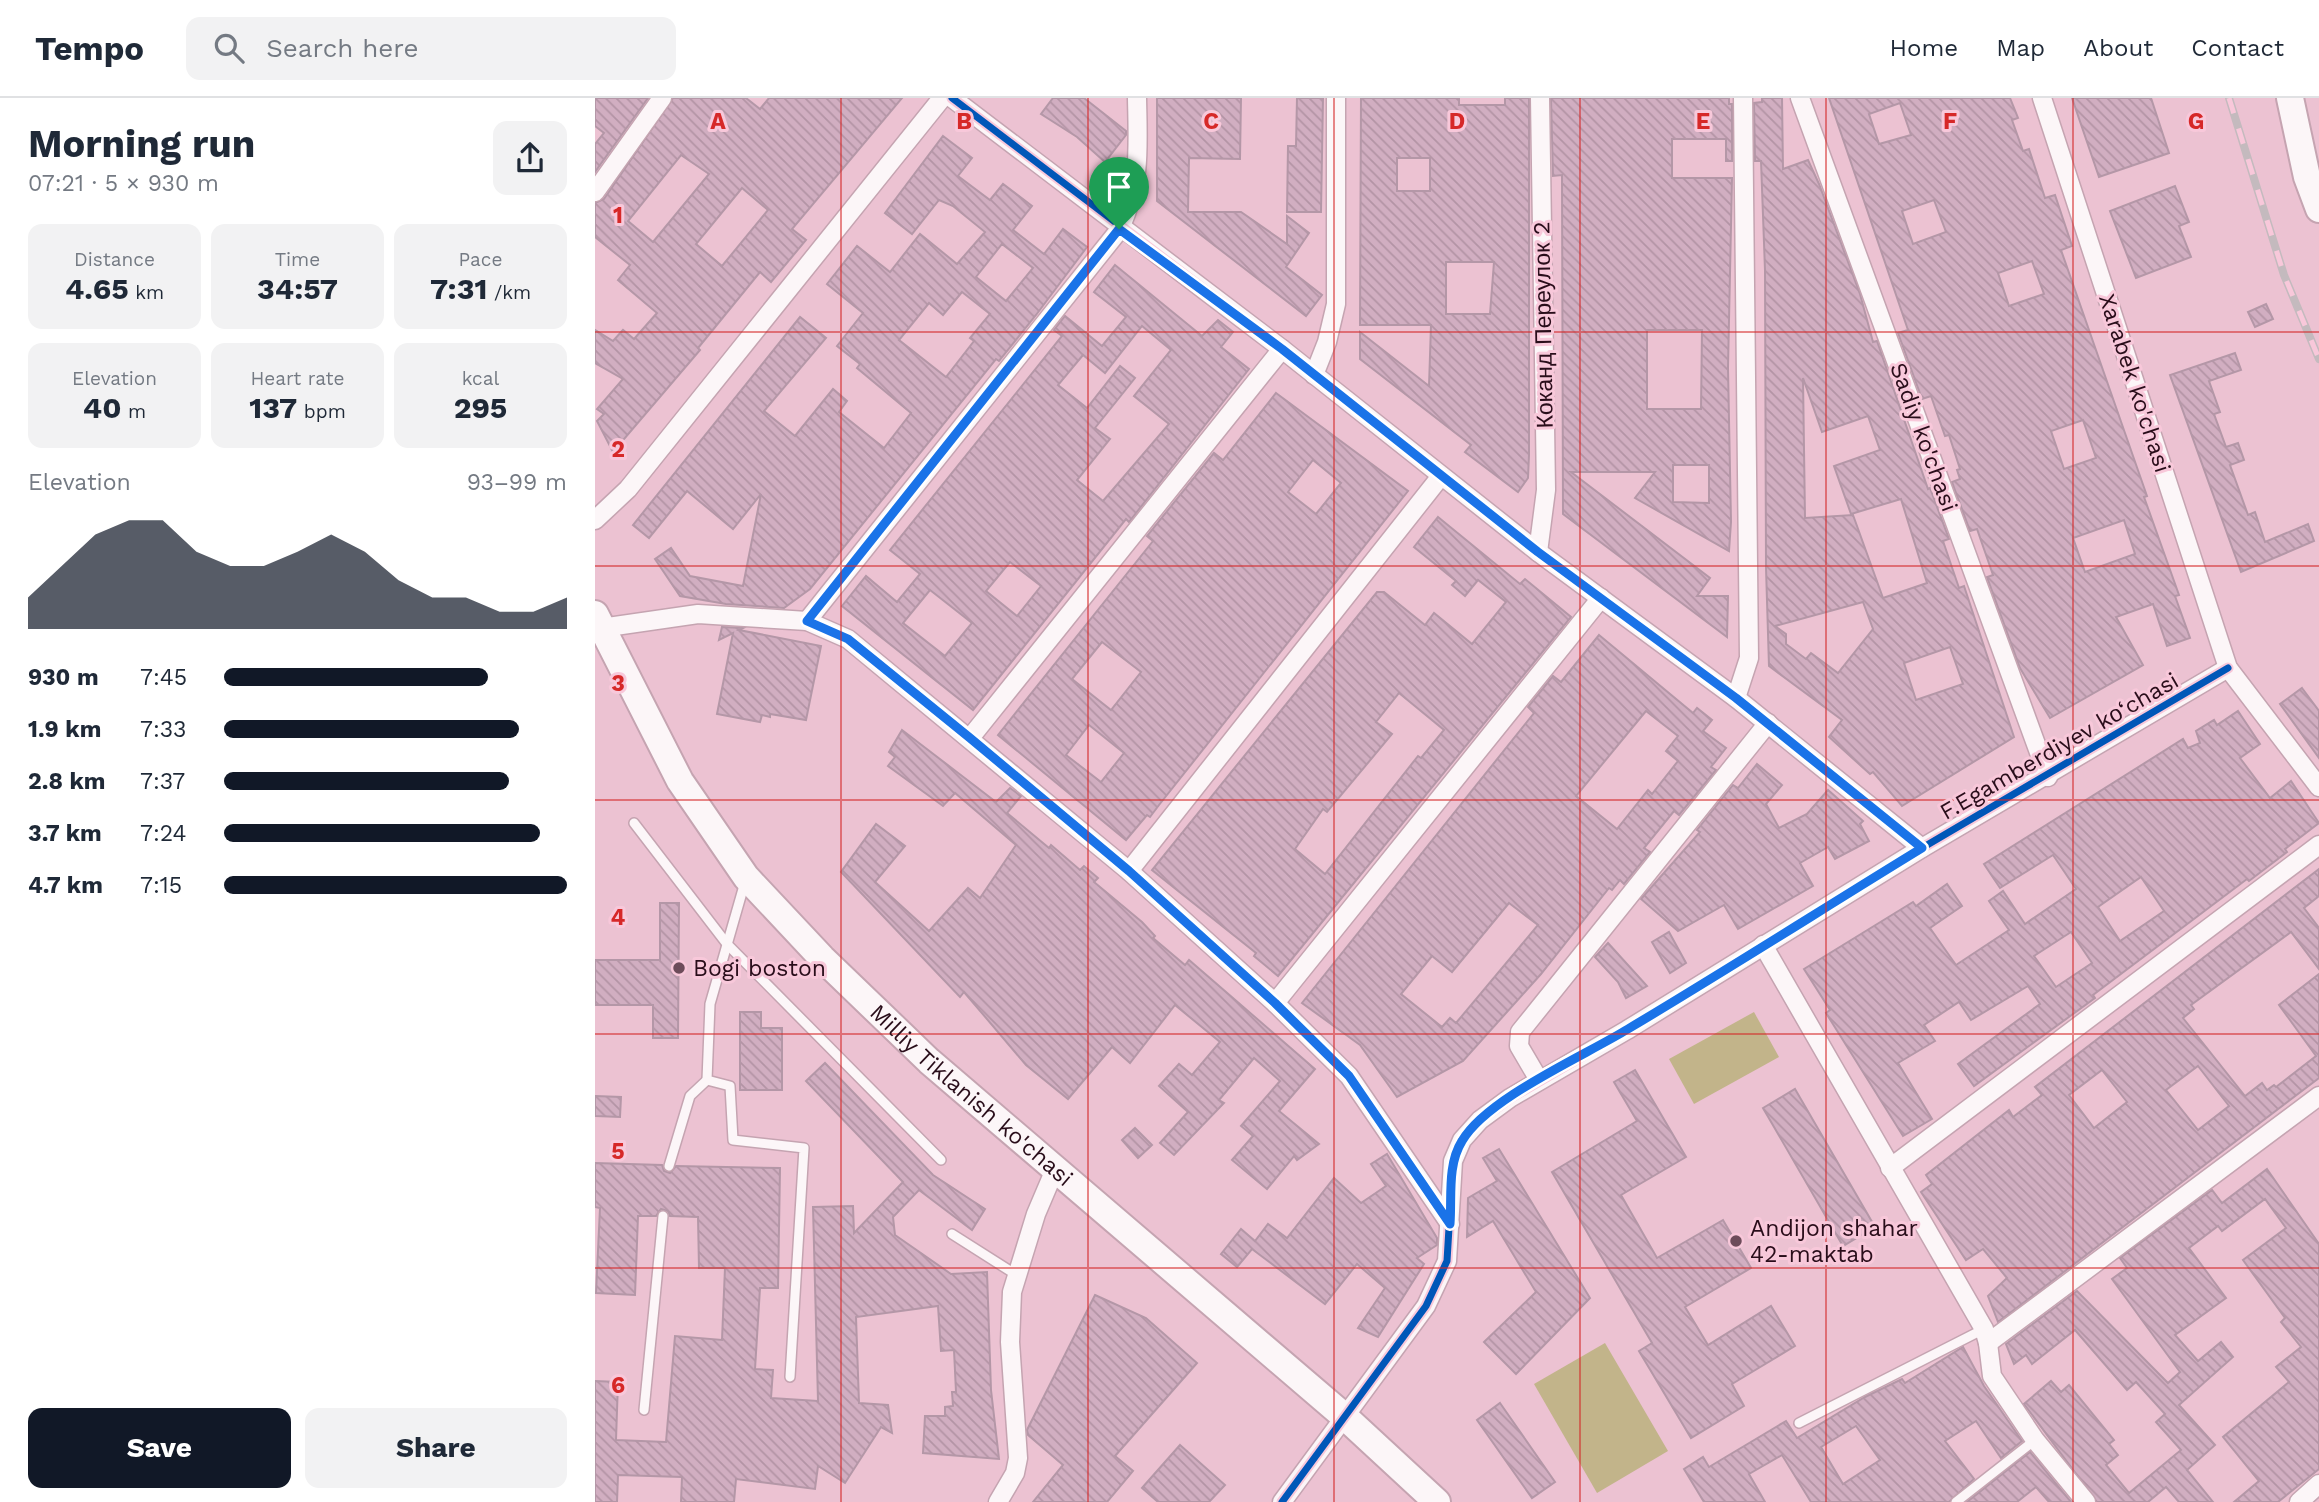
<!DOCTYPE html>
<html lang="en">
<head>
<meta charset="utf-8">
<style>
  :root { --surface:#fff; --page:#f2f2f3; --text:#1f2937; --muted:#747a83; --line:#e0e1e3; --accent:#111827 }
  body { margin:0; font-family:"Work Sans",sans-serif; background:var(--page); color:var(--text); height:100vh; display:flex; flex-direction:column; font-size:26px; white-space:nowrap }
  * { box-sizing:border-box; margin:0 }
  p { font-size:23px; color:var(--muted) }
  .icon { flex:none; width:38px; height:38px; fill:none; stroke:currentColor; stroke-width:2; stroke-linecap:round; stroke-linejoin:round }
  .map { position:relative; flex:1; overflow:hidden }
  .drawer { display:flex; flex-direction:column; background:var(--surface); width:595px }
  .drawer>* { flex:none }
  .pin { position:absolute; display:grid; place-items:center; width:60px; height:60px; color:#fff; margin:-72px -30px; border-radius:50% 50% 50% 0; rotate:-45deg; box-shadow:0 0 7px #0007 }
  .pin .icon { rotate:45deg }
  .round { display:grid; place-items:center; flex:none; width:74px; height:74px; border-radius:14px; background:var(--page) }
  .summary { display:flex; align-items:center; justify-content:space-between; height:119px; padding:0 28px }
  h1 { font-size:38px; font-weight:700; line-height:52px }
  .metrics { display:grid; grid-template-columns:repeat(3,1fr); gap:10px; height:119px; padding:7px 28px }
  .metrics div { display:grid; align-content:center; border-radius:14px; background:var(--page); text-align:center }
  .metrics b { font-size:30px; font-weight:700 }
  .metrics small { font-size:19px; font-weight:400 }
  .metrics p { font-size:19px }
  .chart { height:196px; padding:14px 28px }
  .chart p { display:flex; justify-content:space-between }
  .chart svg { width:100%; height:126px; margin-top:7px; fill:var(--accent); opacity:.7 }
  .primary-button { display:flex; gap:14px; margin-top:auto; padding:14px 28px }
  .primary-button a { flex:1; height:80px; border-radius:14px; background:var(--accent); color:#fff; font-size:28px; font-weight:700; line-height:80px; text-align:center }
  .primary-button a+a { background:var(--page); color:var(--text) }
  ul { padding:0 28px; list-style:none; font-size:23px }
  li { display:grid; grid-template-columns:112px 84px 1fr; align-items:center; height:52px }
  li i { height:18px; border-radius:9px; background:var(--accent) }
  header { display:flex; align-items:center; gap:42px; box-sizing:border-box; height:98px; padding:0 35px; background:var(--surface); border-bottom:2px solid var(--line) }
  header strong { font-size:33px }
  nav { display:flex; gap:38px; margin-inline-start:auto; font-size:24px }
  .search { width:490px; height:63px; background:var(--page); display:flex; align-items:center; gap:18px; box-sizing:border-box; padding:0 24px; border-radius:14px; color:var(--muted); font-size:26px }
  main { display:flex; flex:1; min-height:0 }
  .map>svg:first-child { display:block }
  .pitch { fill:#c2b48a }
  .building { fill:url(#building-back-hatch); stroke:#b497a7; stroke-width:2; fill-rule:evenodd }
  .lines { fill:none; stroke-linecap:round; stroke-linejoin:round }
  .service-casing { stroke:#c5a4b1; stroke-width:12 }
  .minor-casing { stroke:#c5a4b1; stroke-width:21 }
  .secondary-casing { stroke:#c5a4b1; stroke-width:30 }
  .service { stroke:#fcf6f8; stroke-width:9 }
  .minor { stroke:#fcf6f8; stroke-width:18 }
  .secondary { stroke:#fcf6f8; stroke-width:26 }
  .rail-casing { stroke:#c4babe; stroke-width:8 }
  .rail { stroke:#f8c8da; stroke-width:5; stroke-dasharray:16; stroke-linecap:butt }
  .cycleway-casing { stroke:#f8c8da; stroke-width:11 }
  .cycleway { stroke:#0057b8; stroke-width:7 }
  .route-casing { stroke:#fff; stroke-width:14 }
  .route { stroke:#1a73e8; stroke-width:9 }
  .grid { fill:none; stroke:#d62828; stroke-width:2; stroke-opacity:0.55 }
  .poi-dot { fill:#6d4c5a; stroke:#f8c8da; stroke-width:2.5 }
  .labels { text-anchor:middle; stroke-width:6; stroke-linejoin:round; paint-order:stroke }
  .street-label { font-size:23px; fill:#290d1a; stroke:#f8c8da }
  .poi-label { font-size:23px; fill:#290d1a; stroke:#f8c8da; text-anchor:start }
  .grid-label { font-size:23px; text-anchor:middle; font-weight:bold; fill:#d62828; stroke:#f8c8da; stroke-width:6; stroke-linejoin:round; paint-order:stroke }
</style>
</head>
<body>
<header>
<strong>Tempo</strong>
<div class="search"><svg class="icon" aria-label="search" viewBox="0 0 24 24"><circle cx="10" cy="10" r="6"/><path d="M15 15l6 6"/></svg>Search here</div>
<nav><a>Home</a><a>Map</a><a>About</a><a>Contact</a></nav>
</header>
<main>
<section class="drawer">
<div class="summary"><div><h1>Morning run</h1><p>07:21 · 5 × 930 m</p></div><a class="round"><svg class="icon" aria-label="share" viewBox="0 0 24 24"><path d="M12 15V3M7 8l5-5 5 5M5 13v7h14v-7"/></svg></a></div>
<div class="metrics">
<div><p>Distance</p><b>4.65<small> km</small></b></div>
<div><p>Time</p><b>34:57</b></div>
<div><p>Pace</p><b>7:31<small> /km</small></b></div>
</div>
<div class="metrics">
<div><p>Elevation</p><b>40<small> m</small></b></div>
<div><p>Heart rate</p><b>137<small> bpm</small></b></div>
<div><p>kcal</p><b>295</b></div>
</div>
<div class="chart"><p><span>Elevation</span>93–99 m</p>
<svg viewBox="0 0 160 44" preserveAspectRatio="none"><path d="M0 44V33L10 22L20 11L30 6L40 6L50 17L60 22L70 22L80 17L90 11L100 17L110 27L120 33L130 33L140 38L150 38L160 33V44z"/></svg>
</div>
<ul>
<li><b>930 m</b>7:45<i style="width:77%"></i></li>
<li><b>1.9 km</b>7:33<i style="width:86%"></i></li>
<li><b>2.8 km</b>7:37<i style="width:83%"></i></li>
<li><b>3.7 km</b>7:24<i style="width:92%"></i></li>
<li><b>4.7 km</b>7:15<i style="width:100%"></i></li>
</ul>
<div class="primary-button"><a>Save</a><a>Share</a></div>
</section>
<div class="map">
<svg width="1724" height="1404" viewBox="0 0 1724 1404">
  <defs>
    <pattern id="building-back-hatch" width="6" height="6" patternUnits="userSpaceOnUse" patternTransform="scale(1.75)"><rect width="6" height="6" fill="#d1aec1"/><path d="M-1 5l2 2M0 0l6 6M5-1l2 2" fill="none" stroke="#b394a5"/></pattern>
  </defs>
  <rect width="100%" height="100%" fill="#ecc2d2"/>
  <g class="pitch">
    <polygon points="1159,914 1184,959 1099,1006 1074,961"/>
    <polygon points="1010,1245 1073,1353 1002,1395 939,1286"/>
  </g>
  <g class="building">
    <polygon points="0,0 53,0 0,74 0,46 9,35 0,28"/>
    <path d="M78,0H151L165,11L174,0H307L197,131L211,142L176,184L165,174L103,250L105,252L18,354L2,323L9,316L2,311L28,281L0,265V232L18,243L28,232L39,241L62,215L23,182L35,167L0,139V105L9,101ZM86,57L114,76L58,144L33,123ZM147,90L173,112L127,168L101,146Z"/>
    <polygon points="458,0 489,0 531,33 531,37 510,64 482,39 446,16"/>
    <polygon points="562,0 646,0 645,61 594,60 593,114 646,114 692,146 692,118 714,135 691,169 727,197 711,218 562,103"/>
    <polygon points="702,0 728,0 726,114 692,114 693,48 701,48"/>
    <path d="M766,0H864V7H910V0H934V357L933,380L923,394L870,354L876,347L765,261V234L834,288L836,227H765ZM802,60H835V93H802ZM851,164H899L895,216H851Z"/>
    <path d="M956,0H1134V6H1137V63H1131V41H1077V80H1137L1133,270L1136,424L1134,453L1040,400L1060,374H976L1115,480L1102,498H1133L1132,539L968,416L967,77L958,78ZM1052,232H1107L1106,311H1052ZM1078,367H1114V405L1078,404Z"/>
    <path d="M1167,0H1187L1188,71L1213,62L1224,86L1265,196L1278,244L1282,243L1333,391L1335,390L1354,441L1348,443L1364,490L1369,488L1419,639L1307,708L1278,674L1275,676L1234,639L1247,622L1174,568L1171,470L1170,172L1166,63H1160L1159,5L1167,4ZM1208,280L1227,334L1273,318L1285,352L1239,368L1256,416L1306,401L1332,485L1288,500L1258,417L1210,420ZM1268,504L1278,531L1243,575L1216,555L1211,561L1191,546V536L1180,528ZM1355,549L1368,586L1321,602L1309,565Z"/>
    <path d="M1234,0H1415L1423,20L1417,22L1428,53L1434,51L1450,100L1460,97L1477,148L1466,152L1552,398L1549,399L1584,497L1580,498L1595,540L1572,548L1558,506L1521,519L1548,567L1455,620L1425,570L1392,479L1398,477L1382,431L1375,433L1357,384L1365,381L1362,372L1365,371L1354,337L1350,338L1336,298L1327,301L1303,235L1313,232ZM1305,5L1316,37L1284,46L1274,16ZM1339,102L1351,134L1318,146L1307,113ZM1437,163L1449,196L1414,208L1403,175ZM1488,322L1501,360L1469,371L1456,333ZM1529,422L1540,456L1490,474L1478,440Z"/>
    <polygon points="1477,0 1556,0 1574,55 1504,79"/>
    <path d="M348,38L377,60L363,78L395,102L408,86L437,108L418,132L449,156L468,131L492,149L441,217L404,263L401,261L215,491L189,510L131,506L85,498L60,461L76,450L95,478L148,488L166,396L138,431L92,393L54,440L38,427L205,219L231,240L169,313L200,338L238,291L252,303L244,314L289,350L316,315L262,270L265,266L242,248L268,215L232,186L262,148L295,174L325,136L362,166L390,134L358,108L344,102L317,136L290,115ZM407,146L438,170L411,203L381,179ZM367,194L395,216L375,240L379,243L351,279L304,242L334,205L348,217Z"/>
    <polygon points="1580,88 1594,124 1584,128 1596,159 1541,180 1515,113"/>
    <path d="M520,167L607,238L623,222L638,234L626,249L654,271L534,424L531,421L378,612L247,508L271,478L302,504L325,476L295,452L467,238L459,232L470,218L507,248L531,219L499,194ZM547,228L576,252L539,298L574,326L508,403L482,382L515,341L500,330L540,280L525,268L492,310L463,287L488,257L510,275ZM415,464L446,488L422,518L391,493ZM335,492L377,525L350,558L308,525Z"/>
    <polygon points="1671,206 1678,221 1660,229 1653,214"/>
    <polygon points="1640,255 1646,272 1614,283 1625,314 1619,316 1631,349 1643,345 1649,362 1635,367 1653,417 1660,414 1670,444 1713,426 1719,443 1646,474 1575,277"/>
    <path d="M681,295L813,393L564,707L555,719L552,717L531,742L403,637L558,443L552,438L619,355L628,362ZM718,362L746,385L721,416L693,394ZM507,544L546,574L516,612L477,581ZM494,627L529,655L506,684L471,657Z"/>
    <path d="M843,419L925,486L930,481L976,519L683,878L659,858L661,855L557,772L782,494H789L830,527L839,515L877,546L911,504L883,482L870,498L857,487L861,483L819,449ZM804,595L849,632L826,660L823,658L730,776L700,751L728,711L732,714L797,636L781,624Z"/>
    <polygon points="127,529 148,530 144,532 226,548 211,622 175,616 175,619 167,617 165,624 122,616 138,535 124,542"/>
    <path d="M1004,537L1098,615L1102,610L1117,622L1108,633L1131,650L1116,669L1121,672L1084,717L1079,713L1049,750L1055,754L1029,786L1025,782L1017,792L1014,790L946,876L868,963L802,999L765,947L707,905L939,615L933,609L958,578L966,584ZM1051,613L1083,638L1071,653L1083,663L1057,696L1053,692L1022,731L981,698ZM914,805L943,827L861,925L855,920L847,929L806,896L837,858L857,874Z"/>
    <polygon points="1707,590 1724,613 1724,660 1685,606"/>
    <path d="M1643,613L1665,646L1645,660L1675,700L1696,683L1724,725L1690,751L1692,754L1654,783L1652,781L1498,897L1500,900L1379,988L1363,966L1445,906L1433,888L1376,922L1364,904L1329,927L1340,943L1303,965L1337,1021L1308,1038L1231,915L1235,912L1209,871L1318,804L1321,808L1352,786L1367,808L1335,830L1361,867L1414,832L1394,803L1408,793L1430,826L1481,791L1458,757L1405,790L1389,766L1588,641L1593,650L1605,645L1601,633L1619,622L1622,627ZM1546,779L1569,813L1525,843L1503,809ZM1476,834L1497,865L1461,889L1439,858Z"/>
    <polygon points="307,632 401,704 415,690 426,698 412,715 454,750 456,747 485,772 489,768 503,780 499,784 547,824 560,838 558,840 590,867 594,862 720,971 684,1013 724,1046 702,1062 699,1058 672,1091 637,1062 658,1038 646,1028 685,983 659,960 624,1002 629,1005 579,1057 565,1045 593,1014 564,988 584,966 597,977 625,944 580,907 535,965 517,949 473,1001 431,967 369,894 365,899 246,774 281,726 310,748 280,784 334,833 373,790 385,800 421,747 360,695 348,708 293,668 300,659 294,654"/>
    <polygon points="1162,666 1187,687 1171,706 1184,730 1212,716 1233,692 1268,723 1265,726 1274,743 1240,761 1233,749 1205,765 1218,788 1143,831 1129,807 1083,833 1046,801 1105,734 1102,732 1138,687 1143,690"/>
    <path d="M1724,771V798L1709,810L1724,830V871L1696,834L1596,907L1599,911L1588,920L1650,998L1667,985L1672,992L1679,987L1681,989L1721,958L1684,907L1724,876V980L1403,1224L1393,1198L1412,1180L1388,1151L1371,1162L1326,1094L1337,1086L1331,1077L1414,1012L1418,1019L1447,997L1440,989ZM1603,968L1634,1008L1603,1032L1571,992ZM1507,972L1532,1004L1499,1030L1474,997Z"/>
    <polygon points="65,805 84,805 83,940 58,940 58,907 0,907 0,862 65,862"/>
    <polygon points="1074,834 1091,865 1075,875 1057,844"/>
    <polygon points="1013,845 1052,888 1031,900 1023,884 1000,859"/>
    <polygon points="145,914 166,914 166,930 187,930 187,992 145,992"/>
    <polygon points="230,965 338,1077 390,1111 377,1132 324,1092 298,1119 300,1137 356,1176 392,1174 396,1292 404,1361 328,1355 330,1318 350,1318 350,1309 358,1308 357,1294 361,1294 359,1252 346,1253 343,1208 261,1219 264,1305 293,1307 297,1335 286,1329 250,1385 223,1368 220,1391 141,1381 139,1404 86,1404 87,1379 23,1377 22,1404 0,1404 0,1283 23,1284 21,1342 71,1344 80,1238 127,1242 130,1170 104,1170 103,1119 75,1118 73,1113 66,1111 61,1118 43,1118 40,1197 1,1195 5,1110 0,1109 0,1065 67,1067 69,1073 75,1075 81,1068 185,1070 183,1190 165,1190 160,1271 178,1272 176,1300 223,1303 218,1109 258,1108 259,1135 308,1084 211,983"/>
    <polygon points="1040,972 1091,1059 1026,1097 1062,1160 1128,1122 1156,1170 1090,1209 1113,1247 1176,1208 1200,1248 1137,1286 1149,1308 1096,1340 1044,1253 1057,1245 957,1074 1042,1023 1019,984"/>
    <polygon points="1200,991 1280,1129 1248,1148 1168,1010"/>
    <polygon points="0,998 26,999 25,1019 0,1018"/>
    <polygon points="540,1030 557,1047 543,1060 527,1042"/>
    <polygon points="904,1051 995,1200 921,1276 889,1244 941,1194 898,1123 872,1139 873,1100 902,1083 888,1060"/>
    <polygon points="792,1056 842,1140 842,1147 822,1160 829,1166 783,1239 763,1230 790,1190 762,1166 730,1206 657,1151 642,1169 626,1156 646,1131 660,1143 673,1126 692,1140 739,1080 766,1105 791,1088 776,1066"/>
    <polygon points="1672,1071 1724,1146 1724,1371 1683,1404 1639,1404 1664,1383 1628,1339 1694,1284 1681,1269 1706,1249 1686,1224 1690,1220 1648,1162 1691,1130 1670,1101 1627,1133 1623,1128 1594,1150 1631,1200 1580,1237 1603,1263 1626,1244 1638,1259 1584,1307 1620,1347 1592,1372 1618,1404 1584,1404 1571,1389 1553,1404 1502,1404 1429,1306 1456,1283 1466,1294 1474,1287 1519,1342 1514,1346 1523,1357 1511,1367 1534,1395 1586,1352 1561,1324 1570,1316 1541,1284 1532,1292 1480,1232 1437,1266 1431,1257 1419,1266 1411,1246 1482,1193 1573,1285 1585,1274 1517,1181 1532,1170 1525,1160 1617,1092 1627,1105"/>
    <polygon points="500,1197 551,1220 602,1265 520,1358 538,1373 512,1404 438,1404 468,1367 433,1337 432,1332"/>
    <path d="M1368,1249L1389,1288L1427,1343L1406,1360L1381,1323L1350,1343L1379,1381L1354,1404H1216L1187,1357L1154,1376L1170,1404H1109L1089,1371L1108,1359L1114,1369L1191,1323L1202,1340L1270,1299L1307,1281L1310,1285ZM1261,1328L1285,1362L1248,1386L1226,1349Z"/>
    <polygon points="905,1305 960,1384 937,1400 882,1322"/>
    <polygon points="585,1347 630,1387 614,1404 563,1404 547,1390"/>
    <polygon points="1435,1354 1476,1404 1454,1404 1441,1389 1422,1404 1372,1404"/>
  </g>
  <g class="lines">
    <defs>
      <g id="service">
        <polyline points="39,725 132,846 346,1062"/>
        <polyline points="150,784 115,906 112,982 135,988 138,1042 209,1050 195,1279"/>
        <polyline points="74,1068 95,998 112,982"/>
        <polyline points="357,1136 420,1176"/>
        <polyline points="49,1312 68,1118"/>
        <polyline points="1204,1325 1389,1231"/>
        <polyline points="1361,1404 1440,1342"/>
      </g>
      <g id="minor">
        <polyline points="357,0 687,251 943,454 1141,600 1327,750"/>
        <polyline points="1205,0 1453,679"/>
        <polyline points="1447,0 1633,570 1724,689"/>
        <polyline points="0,94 67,0"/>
        <polyline points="719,277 732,244 741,206 741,0"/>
        <polyline points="0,422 33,391 347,0"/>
        <polyline points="943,454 951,392 945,0"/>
        <path d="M212,523L525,131C546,82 543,52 542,0"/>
        <polyline points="6,530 103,516 212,523 253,541 534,773 680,905 754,978 855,1126"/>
        <polyline points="1141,600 1154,560 1148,0"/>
        <polyline points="375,640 687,251"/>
        <polyline points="534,773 846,378"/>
        <polyline points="1168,847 1389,1231 1393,1245 1724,998"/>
        <polyline points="680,905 1006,500"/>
        <polyline points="944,982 924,948 925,934 1173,625"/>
        <polyline points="1295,1070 1724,747"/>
        <polyline points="1393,1245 1397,1278 1440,1342 1491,1404"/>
        <polyline points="403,1404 420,1375 423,1360 415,1244 417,1194 441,1116 461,1069"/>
        <polyline points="687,1404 831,1208 852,1163 858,1063 867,1042 885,1022 915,1000 1032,932 1327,750 1633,570"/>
        <polyline points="1704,1404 1724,1386"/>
      </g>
      <g id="secondary">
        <polyline points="1695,0 1712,79 1724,111"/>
        <path id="s1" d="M0,516L85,683L151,779L227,860L334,963L750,1319L842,1404"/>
      </g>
    </defs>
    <use href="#service" class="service-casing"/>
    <use href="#minor" class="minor-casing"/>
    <use href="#secondary" class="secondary-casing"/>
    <use href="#service" class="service"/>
    <use href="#minor" class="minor"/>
    <use href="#secondary" class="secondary"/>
    <defs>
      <polyline id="rail" points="1634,0 1689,177 1724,261"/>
    </defs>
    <use href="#rail" class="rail-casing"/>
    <use href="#rail" class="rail"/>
    <defs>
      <g id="cycleway">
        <polyline points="357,0 687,251 943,454 1141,600 1327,750"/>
        <polyline points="687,1404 831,1208 852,1163 858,1063 867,1042 885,1022 915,1000 1032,932 1327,750 1633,570"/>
      </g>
    </defs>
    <use href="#cycleway" class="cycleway-casing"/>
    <use href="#cycleway" class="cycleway"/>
  </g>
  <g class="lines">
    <defs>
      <path id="route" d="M524,131L687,251L943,454L1141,600L1327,750C1229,810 1132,872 1033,931C989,958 892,1000 867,1043C852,1067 857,1099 855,1126L754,978L680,905L534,773L375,640L253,541L212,523Z"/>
    </defs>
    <use href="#route" class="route-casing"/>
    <use href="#route" class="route"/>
  </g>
  <path class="grid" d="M246,0V1404M493,0V1404M739,0V1404M985,0V1404M1231,0V1404M1478,0V1404M0,234H1724M0,468H1724M0,702H1724M0,936H1724M0,1170H1724"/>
  <g class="poi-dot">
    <circle cx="84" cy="870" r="7"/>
    <circle cx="1141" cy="1143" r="7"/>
  </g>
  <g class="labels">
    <g class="street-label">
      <text transform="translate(948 227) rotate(-91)" y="8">Коканд Πереулок 2</text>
      <text transform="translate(1540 285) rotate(72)" y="8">Xarabek ko'chasi</text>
      <text transform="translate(1329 339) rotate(70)" y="8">Sadiy ko'chasi</text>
      <text transform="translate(1464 648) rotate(-30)" y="8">F.Egamberdiyev kо‘chasi</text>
      <text dy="8" stroke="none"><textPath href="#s1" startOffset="618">Milliy Tiklanish ko'chasi</textPath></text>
    </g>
    <g class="poi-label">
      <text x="98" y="878">Bogi boston</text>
      <text x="1155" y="1138">Andijon shahar<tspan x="1155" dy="26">42-maktab</tspan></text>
    </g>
  </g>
  <g class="grid-label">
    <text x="123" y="31">A</text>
    <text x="369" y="31">B</text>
    <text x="616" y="31">C</text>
    <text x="862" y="31">D</text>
    <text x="1108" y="31">E</text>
    <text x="1355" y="31">F</text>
    <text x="1601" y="31">G</text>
    <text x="23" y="125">1</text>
    <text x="23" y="359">2</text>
    <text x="23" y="593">3</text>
    <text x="23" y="827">4</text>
    <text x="23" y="1061">5</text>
    <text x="23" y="1295">6</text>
  </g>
</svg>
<div class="pin" style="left:524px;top:131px;background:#1e9e55"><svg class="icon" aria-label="arrive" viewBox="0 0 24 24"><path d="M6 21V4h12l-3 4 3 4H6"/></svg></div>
</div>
</main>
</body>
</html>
